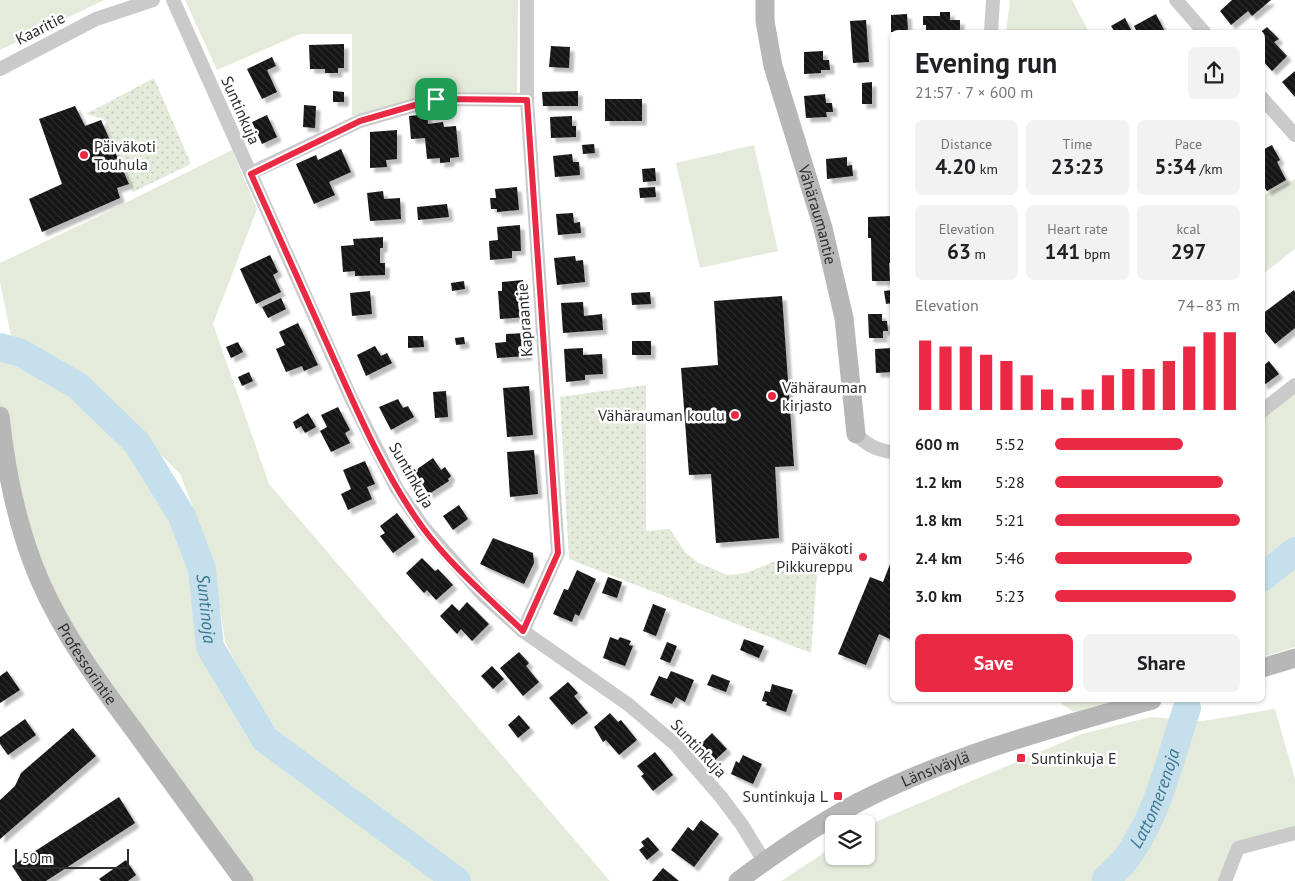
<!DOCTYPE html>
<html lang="en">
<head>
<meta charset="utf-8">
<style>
  :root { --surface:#fff; --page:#f2f2f2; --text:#202124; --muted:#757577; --accent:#ea2945 }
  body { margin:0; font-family:"PT Sans",sans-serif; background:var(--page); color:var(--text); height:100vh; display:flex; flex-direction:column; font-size:19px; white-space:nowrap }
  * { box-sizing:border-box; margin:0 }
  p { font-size:16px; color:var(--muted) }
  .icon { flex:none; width:28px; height:28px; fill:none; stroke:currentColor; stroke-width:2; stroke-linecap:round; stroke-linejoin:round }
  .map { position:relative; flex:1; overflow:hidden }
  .details { position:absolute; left:890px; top:30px; width:375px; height:672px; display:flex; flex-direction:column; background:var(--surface); border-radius:8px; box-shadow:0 1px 4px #0004 }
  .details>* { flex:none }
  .tools { position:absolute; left:825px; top:815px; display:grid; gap:10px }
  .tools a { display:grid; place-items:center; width:50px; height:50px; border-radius:8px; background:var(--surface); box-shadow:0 1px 4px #0004; font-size:25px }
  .scale { position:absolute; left:15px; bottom:12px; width:114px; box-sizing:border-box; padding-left:5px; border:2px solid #2d2d2d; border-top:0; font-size:14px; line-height:18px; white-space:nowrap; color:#2d2d2d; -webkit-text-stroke:4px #fff; paint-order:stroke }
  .pin { position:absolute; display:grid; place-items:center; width:42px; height:42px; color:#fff; margin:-21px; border-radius:10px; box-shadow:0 2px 8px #0006 }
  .round { display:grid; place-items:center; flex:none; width:52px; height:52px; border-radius:8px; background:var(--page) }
  .overview { display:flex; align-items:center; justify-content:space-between; height:85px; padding:0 25px }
  h1 { font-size:28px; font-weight:700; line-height:38px }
  .metrics { display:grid; grid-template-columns:repeat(3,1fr); gap:8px; height:85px; padding:5px 25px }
  .metrics div { display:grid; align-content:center; border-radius:8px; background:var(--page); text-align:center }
  .metrics b { font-size:21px; font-weight:700 }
  .metrics small { font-size:14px; font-weight:400 }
  .metrics p { font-size:14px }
  .chart { height:140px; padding:10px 25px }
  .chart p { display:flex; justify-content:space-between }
  .chart svg { width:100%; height:90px; margin-top:5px; stroke:var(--accent); stroke-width:6 }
  .button { display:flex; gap:10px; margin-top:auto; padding:10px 25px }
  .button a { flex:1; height:58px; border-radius:8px; background:var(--accent); color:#fff; font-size:20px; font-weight:700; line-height:58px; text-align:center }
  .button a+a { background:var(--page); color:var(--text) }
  ul { padding:0 25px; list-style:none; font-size:16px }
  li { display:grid; grid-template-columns:80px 60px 1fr; align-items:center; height:38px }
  li i { height:12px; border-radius:6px; background:var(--accent) }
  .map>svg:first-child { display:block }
  .green { fill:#e4ebda }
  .park { fill:url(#park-dots) }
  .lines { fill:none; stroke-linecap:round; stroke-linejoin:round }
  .river { stroke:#c5e0ec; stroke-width:28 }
  .building { fill:url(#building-back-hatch); filter:url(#shadow) }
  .street { stroke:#cacaca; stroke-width:14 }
  .secondary { stroke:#b7b7b7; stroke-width:19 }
  .route-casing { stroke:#fff; stroke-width:10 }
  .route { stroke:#ea2945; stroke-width:6 }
  .poi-dot { fill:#ea2945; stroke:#fff; stroke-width:2 }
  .labels { text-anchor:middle; stroke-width:5; stroke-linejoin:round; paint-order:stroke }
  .street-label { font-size:16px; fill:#2d2d2d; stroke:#fff }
  .poi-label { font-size:16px; fill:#2d2d2d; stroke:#fff; text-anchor:start }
  .water-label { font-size:18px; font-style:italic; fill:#397591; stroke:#fff }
</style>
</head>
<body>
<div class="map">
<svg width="1295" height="881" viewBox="0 0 1295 881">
  <defs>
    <pattern id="park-dots" width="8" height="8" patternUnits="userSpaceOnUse" patternTransform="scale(1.25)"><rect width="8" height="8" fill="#e4ebda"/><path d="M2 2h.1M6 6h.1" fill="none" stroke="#c4cabb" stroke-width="1.8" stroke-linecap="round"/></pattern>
    <pattern id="building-back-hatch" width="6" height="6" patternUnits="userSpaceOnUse" patternTransform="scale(1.25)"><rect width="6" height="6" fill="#141414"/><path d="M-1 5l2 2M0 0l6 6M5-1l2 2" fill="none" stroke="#2e2e2e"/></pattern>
    <filter id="shadow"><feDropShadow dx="4.5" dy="4.5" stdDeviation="1" flood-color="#0004"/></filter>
  </defs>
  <rect width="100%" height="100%" fill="#fff"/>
  <g class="green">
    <polygon points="0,0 104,0 0,50"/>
    <polygon points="185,0 518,0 517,100 436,99 352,116 352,34 300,34 217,70"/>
    <polygon points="1010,0 1072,0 1089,32 1006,32"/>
    <polygon points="754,145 778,251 700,268 676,163"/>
    <polygon points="232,150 257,209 213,324 269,484 610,881 466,881 271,730 225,642 214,562 180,474 92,386 12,341 0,282 0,263 101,215"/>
    <polygon points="1295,179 1295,249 1263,274 1263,196"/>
    <polygon points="21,353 137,443 182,516 202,569 210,647 265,739 457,881 244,881 40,581 0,416 0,354"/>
    <polygon points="1295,383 1295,647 1263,657 1263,407"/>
    <polygon points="1061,700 1116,700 1074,712 1062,704"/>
    <polygon points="1275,709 1295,779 1295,838 1242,851 1232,881 781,881 834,846 834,856 866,856 866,826 1082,734 1151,717 1203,721"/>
  </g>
  <g class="park">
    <polygon points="154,78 191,164 133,192 104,119 86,114"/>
    <polygon points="646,385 646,531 670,529 685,552 697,562 727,575 746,573 773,562 786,560 818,562 811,653 569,559 560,397"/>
  </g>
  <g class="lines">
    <g class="river">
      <path id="s1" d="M0,347L21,353L78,386L137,443L182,516L202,569L210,647L265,739L457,881"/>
      <polyline points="1262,578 1295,551"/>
      <path id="s2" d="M1106,879C1112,873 1120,867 1125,860C1158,817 1170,758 1187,708"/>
    </g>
  </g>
  <g class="building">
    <polygon points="1232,0 1271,0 1252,16 1248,11 1231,25 1220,11"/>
    <polygon points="940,12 950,12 950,20 960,20 960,32 926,32 926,25 923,25 923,16 940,16"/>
    <polygon points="907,14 908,32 891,32 891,15"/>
    <polygon points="1156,14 1165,32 1115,32 1111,26 1125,18 1132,32 1136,30 1134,26"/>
    <polygon points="866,20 869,62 853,63 850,21"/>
    <polygon points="1267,27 1279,39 1274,42 1287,56 1272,71 1262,60 1262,31"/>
    <polygon points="344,44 344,68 338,68 338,73 325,73 325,69 310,69 309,45"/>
    <polygon points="551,46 570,47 569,68 549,67"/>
    <polygon points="823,51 823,60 829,60 830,70 821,70 821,73 804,74 804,52"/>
    <polygon points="272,57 276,66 267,70 277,92 262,99 247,69"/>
    <polygon points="1295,71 1295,97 1282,82"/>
    <polygon points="872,82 872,104 862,104 862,83"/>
    <polygon points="333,91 344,92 344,102 333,102"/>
    <polygon points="578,91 578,106 543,106 542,92"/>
    <polygon points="825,94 826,103 832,103 833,112 826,112 827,117 806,118 804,96"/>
    <rect x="605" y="99" width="37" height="22"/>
    <polygon points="304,105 316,106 315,128 303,127"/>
    <polygon points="75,106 85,126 101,120 129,184 117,188 120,198 42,232 29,199 62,184 39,119"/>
    <polygon points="427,114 428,124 443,122 444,127 456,126 459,157 450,158 450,162 440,163 440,158 427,159 425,138 411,139 409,116"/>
    <polygon points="267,115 277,137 262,144 252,122"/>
    <polygon points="572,116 572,126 576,126 576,137 551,138 550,117"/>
    <polygon points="397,130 397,159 386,160 387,167 370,168 370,132"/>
    <polygon points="594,144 595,153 583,154 582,145"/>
    <polygon points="1272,145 1280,160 1277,162 1286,180 1267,191 1262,184 1262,150"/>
    <polygon points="341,149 351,172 329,182 335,195 314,204 296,164 316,155 318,160"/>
    <polygon points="572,154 573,162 579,162 580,175 555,177 553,156"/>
    <polygon points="847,157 847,166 852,165 853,176 827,179 826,159"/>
    <polygon points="655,168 656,181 643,182 642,169"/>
    <polygon points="517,187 519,210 497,212 497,209 491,209 490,198 496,198 495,189"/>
    <polygon points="655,187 656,197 640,198 639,188"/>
    <polygon points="383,191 384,199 400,198 401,219 370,221 367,193"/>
    <polygon points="447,204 449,217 418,220 417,207"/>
    <polygon points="573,213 574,223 580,222 581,233 558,235 556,214"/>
    <polygon points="892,216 892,263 889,263 890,281 872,281 871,238 868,238 868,217"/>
    <polygon points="520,225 521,251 512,251 512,258 490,260 489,241 498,240 497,227"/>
    <polygon points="383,237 383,248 380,248 380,263 385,263 385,275 355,276 355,271 343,272 341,246 354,245 353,239"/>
    <polygon points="270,255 278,272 273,275 281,292 256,304 240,269"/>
    <polygon points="575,256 576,261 583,260 585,282 557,285 554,258"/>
    <polygon points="523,280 526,317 500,319 498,291 502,291 502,282"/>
    <polygon points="464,281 465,289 452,291 451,283"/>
    <polygon points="892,290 892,303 886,304 884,291"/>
    <polygon points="1294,290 1295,292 1295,328 1275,344 1262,328 1262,314"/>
    <polygon points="370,291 372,314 352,316 350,293"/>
    <polygon points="650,292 651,304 632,305 631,293"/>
    <polygon points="782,296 794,466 775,467 779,538 716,543 711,474 689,475 681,368 718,365 714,301"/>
    <polygon points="281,298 286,309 268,318 262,307"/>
    <polygon points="583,302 584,316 602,314 603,330 563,333 561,303"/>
    <polygon points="868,314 882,314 882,321 887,321 888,331 883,331 883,338 869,338"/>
    <polygon points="298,323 318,365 304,371 302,366 286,372 276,349 285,345 279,332"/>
    <polygon points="526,333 528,356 497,358 495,343 506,342 506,334"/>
    <polygon points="408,336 423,336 424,347 408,348"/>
    <polygon points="464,337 465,344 456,345 455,338"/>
    <rect x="632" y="341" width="19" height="14"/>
    <polygon points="238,342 243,352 231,358 226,347"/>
    <polygon points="375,346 381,356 387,353 392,363 366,376 357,355"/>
    <polygon points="583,348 583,355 602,354 603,374 585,375 585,380 566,382 564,349"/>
    <polygon points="892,348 892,372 876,373 875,349"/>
    <polygon points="1269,361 1279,374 1264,385 1262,383 1262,367"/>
    <polygon points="249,372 253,381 242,386 238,377"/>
    <polygon points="529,386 533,435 507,437 503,388"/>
    <polygon points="446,391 448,417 435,418 433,392"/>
    <polygon points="398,399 403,408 408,406 414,417 391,430 379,407"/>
    <polygon points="338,407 350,430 345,433 350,443 331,452 320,431 327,427 321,415"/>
    <polygon points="308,413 316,427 305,433 301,426 296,429 293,422"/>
    <polygon points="534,450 538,494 510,497 507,452"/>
    <polygon points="433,458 441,470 445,467 451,476 448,479 449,481 429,494 413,472"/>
    <polygon points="365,461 375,484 367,487 372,499 348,510 341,494 351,489 343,470"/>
    <polygon points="459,505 468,519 453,530 443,516"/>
    <polygon points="397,513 415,537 393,553 380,536 385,533 380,526"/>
    <polygon points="493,538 533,553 534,563 524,584 480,564"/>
    <polygon points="422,558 435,571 438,569 453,585 436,600 427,590 424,593 406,573"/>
    <polygon points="892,559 892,640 879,634 866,665 838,654 870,577 883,582"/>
    <polygon points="577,570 596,579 579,616 575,614 572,622 553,614 564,589 568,590"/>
    <polygon points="608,577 622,582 617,598 602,593"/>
    <polygon points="467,602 489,624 472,641 461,629 457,634 440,616 452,604 459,611"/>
    <polygon points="653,604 666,609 656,636 643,631"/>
    <polygon points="610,637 618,640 620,637 631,641 629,645 633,646 625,666 603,658"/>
    <polygon points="744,639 764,646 759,658 740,650"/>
    <polygon points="667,642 677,646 670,663 660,659"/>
    <polygon points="519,652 529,663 526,666 539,682 523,696 500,668"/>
    <polygon points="492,666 504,679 493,689 481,676"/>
    <polygon points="7,671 20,690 0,703 0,676"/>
    <polygon points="671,671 694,680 685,702 676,697 672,704 650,695 659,676 667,679"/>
    <polygon points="712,674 730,681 726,692 707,685"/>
    <polygon points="568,682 578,693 574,696 588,713 572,725 549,698"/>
    <polygon points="772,684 793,690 786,712 766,705 767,702 762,701 765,691 770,692"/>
    <polygon points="610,713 618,722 621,720 637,740 619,755 606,740 603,742 594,727"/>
    <polygon points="519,715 530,728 518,738 508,725"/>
    <polygon points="25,719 36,735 8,755 0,744 0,737"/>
    <polygon points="73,728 96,756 0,839 0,800 15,786 21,773"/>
    <polygon points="712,733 727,749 714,761 700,745"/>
    <polygon points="655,752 673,775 653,791 641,776 644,774 637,766"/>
    <polygon points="743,755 762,764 753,784 731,774 736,761 739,763"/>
    <polygon points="119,797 135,823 46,881 22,881 12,866"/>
    <polygon points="701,820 719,834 694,867 671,850 688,827 693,831"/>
    <polygon points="648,837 659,850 647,860 639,850 644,846 641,842"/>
    <polygon points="126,860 136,875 128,881 101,881 99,879"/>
    <polygon points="663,868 679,881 652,881"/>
  </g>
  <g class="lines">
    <g class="street">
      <polyline points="173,0 351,398 397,489 424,528 484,596 523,631 629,705 676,745 721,797 742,825 764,861"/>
      <polyline points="1176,0 1204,32"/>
      <polyline points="991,32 993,0"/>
      <polyline points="0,69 96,19 153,0"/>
      <polyline points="1262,98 1295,135"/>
      <polyline points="251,173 360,121 436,99 527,100"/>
      <polyline points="1262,411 1295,385"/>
      <path d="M856,434C868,446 877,450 892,452"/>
      <polyline points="523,631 558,553 527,100 527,0"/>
      <polyline points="1225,881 1238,848 1295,833"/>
    </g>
    <g class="secondary">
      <path id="s3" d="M765,0V21L773,66L823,228L844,318L856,434"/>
      <path id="s4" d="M0,416C6,472 17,528 40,581C64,636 101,686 137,734C172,783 208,832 244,881"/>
      <polyline points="1262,668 1295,658"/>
      <path id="s5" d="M738,881C777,852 816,825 859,802C951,755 1053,728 1152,700"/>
    </g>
  </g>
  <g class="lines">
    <defs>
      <path id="route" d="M436,99L527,100L558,553L523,631C489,598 452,567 423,528C385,476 359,415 333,357C306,296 278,235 251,174L360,121Z"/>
    </defs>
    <use href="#route" class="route-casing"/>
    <use href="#route" class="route"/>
  </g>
  <g class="poi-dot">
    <circle cx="84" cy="155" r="5"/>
    <circle cx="772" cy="396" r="5"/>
    <circle cx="735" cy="415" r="5"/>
    <circle cx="863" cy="557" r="5"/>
    <rect x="1016" y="753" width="10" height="10" rx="2.5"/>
    <rect x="833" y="791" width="10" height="10" rx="2.5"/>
  </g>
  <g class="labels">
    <g class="street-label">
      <text transform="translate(40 28) rotate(-27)" y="6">Kaaritie</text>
      <text transform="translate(241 110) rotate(66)" y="6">Suntinkuja</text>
      <text dy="6" stroke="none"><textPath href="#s3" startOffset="222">Vähäraumantie</textPath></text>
      <text transform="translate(524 320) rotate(-94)" y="6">Kapraantie</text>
      <text transform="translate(412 475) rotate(60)" y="6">Suntinkuja</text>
      <text dy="6" stroke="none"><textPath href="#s4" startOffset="266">Professorintie</textPath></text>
      <text transform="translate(699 748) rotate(47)" y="6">Suntinkuja</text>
      <text dy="6" stroke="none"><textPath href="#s5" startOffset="228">Länsiväylä</textPath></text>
    </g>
    <g class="poi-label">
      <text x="94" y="152">Päiväkoti<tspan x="94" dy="18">Touhula</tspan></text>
      <text x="782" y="393">Vähärauman<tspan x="782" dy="18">kirjasto</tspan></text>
      <text x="725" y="421" text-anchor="end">Vähärauman koulu</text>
      <text x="853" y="554" text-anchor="end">Päiväkoti<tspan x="853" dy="18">Pikkureppu</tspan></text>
      <text x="1031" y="764">Suntinkuja E</text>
      <text x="828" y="802" text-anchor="end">Suntinkuja L</text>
    </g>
    <g class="water-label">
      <text dy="6" stroke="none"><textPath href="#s1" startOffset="352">Suntinoja</textPath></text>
      <text dy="6" stroke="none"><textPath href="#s2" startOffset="96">Lattomerenoja</textPath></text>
    </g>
  </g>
</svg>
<div class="tools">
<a><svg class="icon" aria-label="layers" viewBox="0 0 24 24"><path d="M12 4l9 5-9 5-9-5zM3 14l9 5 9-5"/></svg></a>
</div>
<div class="scale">50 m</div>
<div class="pin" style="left:436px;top:99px;background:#1e9e55"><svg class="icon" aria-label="arrive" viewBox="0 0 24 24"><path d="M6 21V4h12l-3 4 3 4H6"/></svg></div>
<section class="details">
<div class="overview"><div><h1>Evening run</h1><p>21:57 · 7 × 600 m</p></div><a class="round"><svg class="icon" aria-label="share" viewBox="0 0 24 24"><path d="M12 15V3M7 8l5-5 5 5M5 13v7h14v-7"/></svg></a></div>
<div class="metrics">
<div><p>Distance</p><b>4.20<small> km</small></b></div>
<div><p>Time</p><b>23:23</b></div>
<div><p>Pace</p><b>5:34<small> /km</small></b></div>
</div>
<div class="metrics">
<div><p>Elevation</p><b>63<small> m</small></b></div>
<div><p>Heart rate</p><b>141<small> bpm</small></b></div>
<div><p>kcal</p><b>297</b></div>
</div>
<div class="chart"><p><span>Elevation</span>74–83 m</p>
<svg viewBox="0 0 160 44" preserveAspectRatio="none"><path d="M5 44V10M15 44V13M25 44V13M35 44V17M45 44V20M55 44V27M65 44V34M75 44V38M85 44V34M95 44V27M105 44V24M115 44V24M125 44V20M135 44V13M145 44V6M155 44V6"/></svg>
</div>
<ul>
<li><b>600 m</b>5:52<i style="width:69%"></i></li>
<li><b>1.2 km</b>5:28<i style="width:91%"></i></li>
<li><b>1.8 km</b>5:21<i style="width:100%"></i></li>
<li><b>2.4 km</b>5:46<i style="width:74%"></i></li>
<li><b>3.0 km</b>5:23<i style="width:98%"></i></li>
</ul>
<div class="button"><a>Save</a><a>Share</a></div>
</section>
</div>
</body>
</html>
